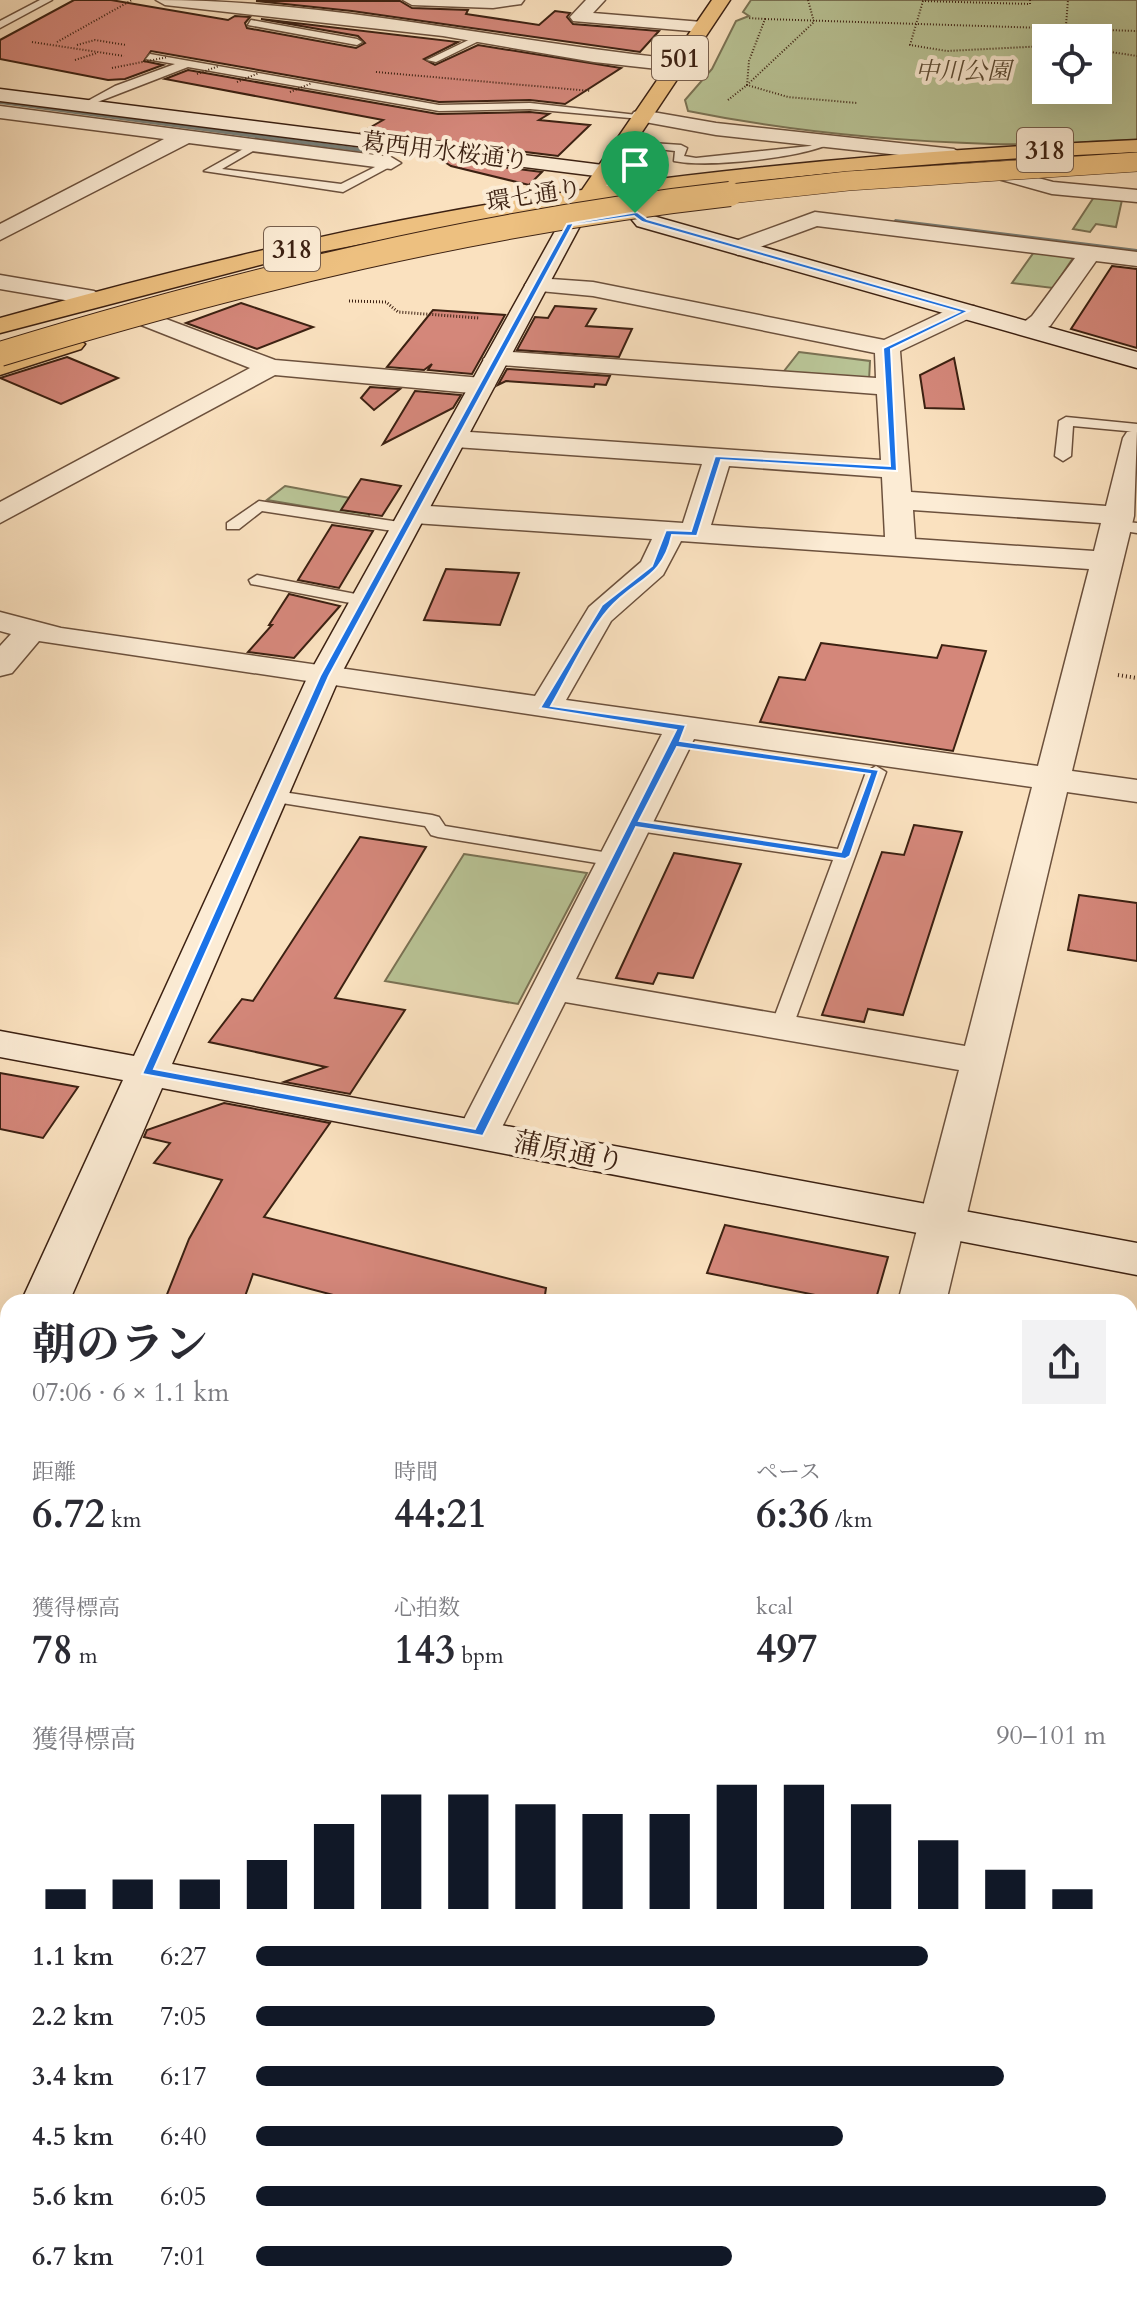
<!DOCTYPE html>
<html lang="ja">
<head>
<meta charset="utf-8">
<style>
  :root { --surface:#fff; --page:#f2f2f3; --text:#2b2b33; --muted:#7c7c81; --accent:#111827 }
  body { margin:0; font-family:Cardo,"Noto Serif JP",serif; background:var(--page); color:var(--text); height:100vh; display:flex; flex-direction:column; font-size:30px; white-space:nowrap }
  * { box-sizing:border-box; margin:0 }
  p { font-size:26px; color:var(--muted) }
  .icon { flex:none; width:44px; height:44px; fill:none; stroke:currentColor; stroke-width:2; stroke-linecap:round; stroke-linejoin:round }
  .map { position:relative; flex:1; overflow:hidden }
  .side { position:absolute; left:0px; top:1294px; width:1138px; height:1010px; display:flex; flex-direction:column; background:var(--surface); border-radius:24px 24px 0 0; box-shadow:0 8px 32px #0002 }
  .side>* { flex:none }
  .tools { position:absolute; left:1032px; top:24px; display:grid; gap:16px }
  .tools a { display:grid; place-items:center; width:80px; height:80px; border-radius:0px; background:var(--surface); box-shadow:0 8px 32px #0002; font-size:40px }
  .pin { position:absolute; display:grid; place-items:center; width:68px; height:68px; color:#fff; margin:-82px -34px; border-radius:50% 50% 50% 0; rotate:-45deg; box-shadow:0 0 8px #0007 }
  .pin .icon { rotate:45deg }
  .round { display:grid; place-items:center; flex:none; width:84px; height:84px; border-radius:0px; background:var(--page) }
  .summary { display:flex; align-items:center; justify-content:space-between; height:136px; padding:0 32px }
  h1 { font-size:44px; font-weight:700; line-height:60px }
  .figures { display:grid; grid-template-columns:repeat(3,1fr); gap:12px; height:136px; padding:8px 32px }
  .figures div { display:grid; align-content:center }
  .figures b { font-size:40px; font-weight:700 }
  .figures small { font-size:22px; font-weight:400 }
  .figures p { font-size:22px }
  .chart { height:224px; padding:16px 32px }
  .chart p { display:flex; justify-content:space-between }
  .chart svg { width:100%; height:144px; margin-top:8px; stroke:var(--accent); stroke-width:6 }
  ul { padding:0 32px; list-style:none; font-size:26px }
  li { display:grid; grid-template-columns:128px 96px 1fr; align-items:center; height:60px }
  li i { height:20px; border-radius:10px; background:var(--accent) }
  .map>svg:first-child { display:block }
  .green { fill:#b9c496; stroke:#7a7254; stroke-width:2; fill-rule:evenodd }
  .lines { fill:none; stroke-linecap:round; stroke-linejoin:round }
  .stream { fill:#787e76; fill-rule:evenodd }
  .building { fill:#d4877a; stroke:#3c2112; stroke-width:2 }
  .lane-casing { stroke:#6c513d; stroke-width:3 }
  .street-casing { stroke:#6c513d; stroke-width:3 }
  .secondary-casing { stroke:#3c2112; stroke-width:3 }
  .primary-casing { stroke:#3c2112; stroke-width:3 }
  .path-far2 { stroke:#3c2112; stroke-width:2; stroke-dasharray:1 2; stroke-linecap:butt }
  .path-far1 { stroke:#3c2112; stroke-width:3; stroke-dasharray:1 2; stroke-linecap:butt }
  .path { stroke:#3c2112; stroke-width:4; stroke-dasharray:1 3; stroke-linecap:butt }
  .lane { fill:#fcecd5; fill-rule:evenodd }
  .street { fill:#fcecd5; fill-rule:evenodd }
  .secondary { fill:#fcecd5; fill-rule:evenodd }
  .primary { fill:#edc080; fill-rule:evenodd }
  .primary-bridge-far1-casing { stroke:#3c2112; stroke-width:20; stroke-linecap:butt }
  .primary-bridge-casing { stroke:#3c2112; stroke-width:26; stroke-linecap:butt }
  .path-bridge { stroke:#3c2112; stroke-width:2; stroke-dasharray:1 2; stroke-linecap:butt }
  .primary-bridge-far1 { stroke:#edc080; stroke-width:19 }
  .primary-bridge { stroke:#edc080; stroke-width:24 }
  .route { fill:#1a73e8; stroke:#fff; stroke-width:2; fill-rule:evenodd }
  .labels { text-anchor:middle; stroke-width:8; stroke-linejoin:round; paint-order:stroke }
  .far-park-label { font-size:24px; font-style:italic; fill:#5b4a33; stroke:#fcecd5 }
  .far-street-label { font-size:24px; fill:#3c2112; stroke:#fcecd5 }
  .shield { fill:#fcecd5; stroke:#765e4c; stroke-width:2 }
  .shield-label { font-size:26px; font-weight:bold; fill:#3c2112 }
  .street-label { font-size:28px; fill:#3c2112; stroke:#fcecd5 }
</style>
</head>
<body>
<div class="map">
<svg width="1137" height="2303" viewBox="0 0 1137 2303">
  <rect width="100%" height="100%" fill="#fae1bf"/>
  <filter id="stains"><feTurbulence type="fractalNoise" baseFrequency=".0025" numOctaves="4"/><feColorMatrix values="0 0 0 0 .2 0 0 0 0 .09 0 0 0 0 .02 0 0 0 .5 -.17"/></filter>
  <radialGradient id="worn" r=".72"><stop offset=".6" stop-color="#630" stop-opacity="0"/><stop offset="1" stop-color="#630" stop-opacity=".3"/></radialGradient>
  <g class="green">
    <path d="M751,0H1137V140C1089,141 1039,146 991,144C889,141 787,131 688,111L685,100L712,69L736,21L749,16L743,12ZM1046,38H1098V90H1046Z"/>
    <polygon points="1094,197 1122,200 1116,227 1096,224 1090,232 1073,229"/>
    <polygon points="1034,252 1073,258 1053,288 1012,283"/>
    <polygon points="799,352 870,361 869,381 781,375"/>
    <polygon points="285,486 377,503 368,517 267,500"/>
    <polygon points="464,854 587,873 518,1004 385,981"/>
  </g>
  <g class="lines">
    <g class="stream">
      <polygon points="0,100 392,152 395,154 392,156 0,104"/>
      <polygon points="895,219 1137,249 1137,253 893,222"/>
    </g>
  </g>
  <g class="building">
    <polygon points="74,0 111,0 228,20 235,16 250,17 245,23 247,28 356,48 365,43 358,36 261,19 458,42 424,59 435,65 478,45 621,68 565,104 530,100 439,102 151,51 144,61 163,65 125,79 108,80 0,59 0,40"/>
    <polygon points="256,1 400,1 412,8 468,10 466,14 539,25 555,11 570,13 567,17 573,24 659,31 640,52 352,11"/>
    <polygon points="188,70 438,114 530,112 549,114 539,120 590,125 558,156 362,132 383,120 165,79"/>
    <polygon points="440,159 542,172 529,185 451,166"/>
    <polygon points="1112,266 1137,269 1137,348 1071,329"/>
    <polygon points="241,303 313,327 257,349 186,323"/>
    <polygon points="555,306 596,309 586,326 632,329 619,357 517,350 535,317 548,318"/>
    <polygon points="433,310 505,315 472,374 428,370 432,364 424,370 387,367"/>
    <polygon points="67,357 118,378 61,404 0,378"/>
    <polygon points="954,358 964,409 925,408 920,375"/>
    <polygon points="507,369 610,376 606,385 595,384 594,387 506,381 498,385"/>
    <polygon points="370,387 400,389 374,410 361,398"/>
    <polygon points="415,391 461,395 453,408 383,444"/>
    <polygon points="361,479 401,486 382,516 341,510"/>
    <polygon points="332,525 373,531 339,588 298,580"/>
    <polygon points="446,569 519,573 500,625 424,620"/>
    <polygon points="289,594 340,606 294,658 248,652 272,625 269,625"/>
    <polygon points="821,643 937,658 942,645 986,651 953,751 760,722 779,677 805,680"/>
    <polygon points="914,825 962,832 903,1015 868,1009 864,1022 822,1015 882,852 904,855"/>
    <polygon points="360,837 426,847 335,998 405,1010 350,1094 284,1082 326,1067 209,1042 242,999 253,1001"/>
    <polygon points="674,853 741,864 693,978 658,973 653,984 616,978"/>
    <polygon points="1079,895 1137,903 1137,961 1068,950"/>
    <polygon points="0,1073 78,1087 43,1138 0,1129"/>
    <polygon points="224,1103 330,1123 264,1217 546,1288 544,1302 360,1302 253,1274 243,1302 164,1302 189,1239 222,1180 154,1163 170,1143 144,1137 147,1130"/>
    <polygon points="725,1225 888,1257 875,1302 850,1302 707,1273"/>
  </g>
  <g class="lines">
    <defs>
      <g id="lane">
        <polygon points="40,0 52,0 0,28 0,21"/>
        <polygon points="251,20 357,39 362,42 357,45 248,25"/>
        <polygon points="481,34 489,36 436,62 427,60"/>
        <polygon points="150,54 439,105 530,103 646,116 641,119 530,109 439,111 188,67 82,108 82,104 115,86 175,64 146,59"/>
        <path d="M830,137L834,142C803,158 709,168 674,161L675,151L616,144L622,141L681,145L687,148L684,156L696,158L810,146Z"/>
        <polygon points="254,143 258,148 222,169 341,184 387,161 397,163 343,192 204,171"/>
        <polygon points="1066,417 1137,424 1137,432 1073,426 1071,456 1063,461 1055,456 1059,421"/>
        <polygon points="259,501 406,523 414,528 406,533 262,511 239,529 227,529 227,523"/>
        <polygon points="1117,521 1137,523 1137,533 1111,529 1109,526"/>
        <polygon points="257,575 366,596 374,601 366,606 251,584 249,580"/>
        <polygon points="876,766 886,772 793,1026 790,1031 774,1031 771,1026 833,860 632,830 622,824 632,818 838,849 866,772"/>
        <polygon points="270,790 432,815 439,817 445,826 615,854 625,860 615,866 438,837 431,835 425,826 263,800 260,796"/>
      </g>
      <g id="street">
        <path d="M156,0C331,0 503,41 676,59L685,65L676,71L594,62L443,36L165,5Z"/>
        <polygon points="403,0 524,0 521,4 493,8 412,5"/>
        <polygon points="586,0 605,0 593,13 702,22 711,27 702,32 573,21 570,17"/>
        <polygon points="0,106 391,157 401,163 391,169 189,143 0,240 0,224 164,139 0,118"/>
        <polygon points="641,110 716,123 954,149 964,155 954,161 716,135 634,120 631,116 634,112"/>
        <polygon points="1005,169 1053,182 1137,190 1137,202 1052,194 998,179 994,175"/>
        <polygon points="815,212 1137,252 1137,266 1096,261 1050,326 1027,336 1015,329 1032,316 1075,258 817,226 738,255 727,248 730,243"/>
        <polygon points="0,275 94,291 106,298 94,305 0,289"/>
        <path d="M537,278L593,282L884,340L956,306H974L977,311L974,316L900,351L911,492L1106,506L1123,438L1127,432L1137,430L1134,516L1072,771L1137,780V802L1067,792L946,1302H898L959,1070L565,1002L494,1143L479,1147L464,1143L457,1133L662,734L39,641L12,673L0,676V646L11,634L0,631V612L61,628L535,696L589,607L641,562L652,539L414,523L404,520L399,514L404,508L414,505L683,523L702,464L455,447L445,445L441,439L445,433L455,431L881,460L877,394L487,364L483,359L496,351L876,378L875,353L593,296L529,290L525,285L529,280ZM729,466L882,477L885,537L711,525ZM913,510L1101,523L1094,551L915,539ZM681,541L1089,569L1038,766L566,700L611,621L663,575ZM694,739L1032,787L965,1046L576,979Z"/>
        <polygon points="150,313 275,360 482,378 495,386 482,394 275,375 0,523 0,502 250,368 141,325 138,320"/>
        <polygon points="0,1792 8,1793 8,1845 0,1844"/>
        <polygon points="1130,2008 1137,2010 1137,2072 1130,2070"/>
        <polygon points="644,2296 714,2296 712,2303 642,2303"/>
      </g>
      <g id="secondary">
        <polygon points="0,89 603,165 610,167 653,216 1137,352 1137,368 637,226 596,176 0,101"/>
        <polygon points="570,217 581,224 340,676 172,1064 1137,1243 1137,1275 162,1088 69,1302 21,1302 123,1080 0,1057 0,1031 134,1056 308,676 559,224"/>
        <polygon points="8,1369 8,1421 0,1423 0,1371"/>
      </g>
      <g id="primary">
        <path d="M712,0H730L606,186C782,162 959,148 1137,140V152C956,160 776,175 596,201L587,215L579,217L568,210L572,204L562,205L279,260L0,333V318C191,265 385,217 582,190Z"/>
        <polygon points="72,336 85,344 81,349 0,375 0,359"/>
      </g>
    </defs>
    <use href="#lane" class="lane-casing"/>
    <use href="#street" class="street-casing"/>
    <use href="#secondary" class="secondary-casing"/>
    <use href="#primary" class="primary-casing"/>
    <g class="path-far2">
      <polyline points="808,0 814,22 747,85 788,97 857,103"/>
      <polyline points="1030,0 1030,4 923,1 910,45 947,51 1046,46"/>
      <polyline points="765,19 1137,31"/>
      <polyline points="1065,38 1068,0"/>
      <polyline points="32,42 124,56"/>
      <polyline points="57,42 132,0"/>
      <polyline points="77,45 95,40 126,45"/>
      <polyline points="1098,50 1137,56"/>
      <polyline points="75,60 97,53"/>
      <polyline points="728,100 747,85 749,61 765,19 748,18"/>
    </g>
    <polyline class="path-far1" points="349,301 386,302 398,312 479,318"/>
    <polyline class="path" points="1118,675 1137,678"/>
    <use href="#lane" class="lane"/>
    <use href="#street" class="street"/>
    <use href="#secondary" class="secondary"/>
    <use href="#primary" class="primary"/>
    <defs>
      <polyline id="primary-bridge-far1" points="712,196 848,181 1137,162"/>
      <path id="primary-bridge" d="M0,354C239,281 481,222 730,194"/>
    </defs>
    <use href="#primary-bridge-far1" class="primary-bridge-far1-casing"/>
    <use href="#primary-bridge" class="primary-bridge-casing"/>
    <g class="path-bridge">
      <polyline points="112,68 168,57"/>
      <polyline points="376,72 591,91"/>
      <polyline points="197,74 219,66"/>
      <polyline points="237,82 259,73"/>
      <polyline points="290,92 312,83"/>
    </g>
    <use href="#primary-bridge-far1" class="primary-bridge-far1"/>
    <use href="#primary-bridge" class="primary-bridge"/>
  </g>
  <path class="route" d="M637,212L647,219L969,311L891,349L897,471L721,460L697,536L672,535C662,580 636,578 609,609C587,634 568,677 551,706L686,725L680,741L879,770L850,856L845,859L636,827L483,1136L142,1074L320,676L567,224ZM634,216L642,222L959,312L883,348L890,466L715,456L691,531L666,530L652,566L602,605L540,708L676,730L475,1129L154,1069L329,676L573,225ZM677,747L870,774L841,852L639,821Z"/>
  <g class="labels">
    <g class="far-park-label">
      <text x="963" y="79">中川公園</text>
    </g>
    <g class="far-street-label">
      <text transform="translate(445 151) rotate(7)" y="8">葛西用水桜通り</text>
      <text transform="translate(534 195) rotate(-9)" y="8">環七通り</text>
    </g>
    <g class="shield">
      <rect x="652" y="36" width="56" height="44" rx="6"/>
      <rect x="1017" y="128" width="56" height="44" rx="6"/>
      <rect x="264" y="227" width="56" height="44" rx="6"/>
    </g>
    <g class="shield-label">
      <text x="680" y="67">501</text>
      <text x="1045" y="159">318</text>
      <text x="292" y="258">318</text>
    </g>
    <g class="street-label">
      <text transform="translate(569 1151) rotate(11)" y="10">蒲原通り</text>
    </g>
  </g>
  <rect width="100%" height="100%" filter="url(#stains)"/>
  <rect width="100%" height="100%" fill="url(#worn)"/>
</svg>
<div class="tools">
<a><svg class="icon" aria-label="locate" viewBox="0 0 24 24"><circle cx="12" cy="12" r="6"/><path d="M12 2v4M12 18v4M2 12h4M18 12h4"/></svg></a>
</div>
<div class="pin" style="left:635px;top:213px;background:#1e9e55"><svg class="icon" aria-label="arrive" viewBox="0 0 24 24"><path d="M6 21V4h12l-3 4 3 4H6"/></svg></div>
<section class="side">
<div class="summary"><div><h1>朝のラン</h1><p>07:06 · 6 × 1.1 km</p></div><a class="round"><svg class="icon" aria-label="share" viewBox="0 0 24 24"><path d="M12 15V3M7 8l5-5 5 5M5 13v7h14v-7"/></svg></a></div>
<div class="figures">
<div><p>距離</p><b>6.72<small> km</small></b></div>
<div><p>時間</p><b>44:21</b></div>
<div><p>ペース</p><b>6:36<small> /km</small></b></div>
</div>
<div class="figures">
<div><p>獲得標高</p><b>78<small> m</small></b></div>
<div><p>心拍数</p><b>143<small> bpm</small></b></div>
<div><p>kcal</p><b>497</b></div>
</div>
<div class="chart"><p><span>獲得標高</span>90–101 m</p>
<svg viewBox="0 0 160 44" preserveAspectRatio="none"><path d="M5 44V38M15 44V35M25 44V35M35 44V29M45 44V18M55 44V9M65 44V9M75 44V12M85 44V15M95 44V15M105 44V6M115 44V6M125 44V12M135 44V23M145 44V32M155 44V38"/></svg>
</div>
<ul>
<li><b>1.1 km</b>6:27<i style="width:79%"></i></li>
<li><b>2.2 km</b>7:05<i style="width:54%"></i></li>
<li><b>3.4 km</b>6:17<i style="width:88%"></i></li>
<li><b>4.5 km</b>6:40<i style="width:69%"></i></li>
<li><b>5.6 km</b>6:05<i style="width:100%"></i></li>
<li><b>6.7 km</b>7:01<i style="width:56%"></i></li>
</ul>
</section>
</div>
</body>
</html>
